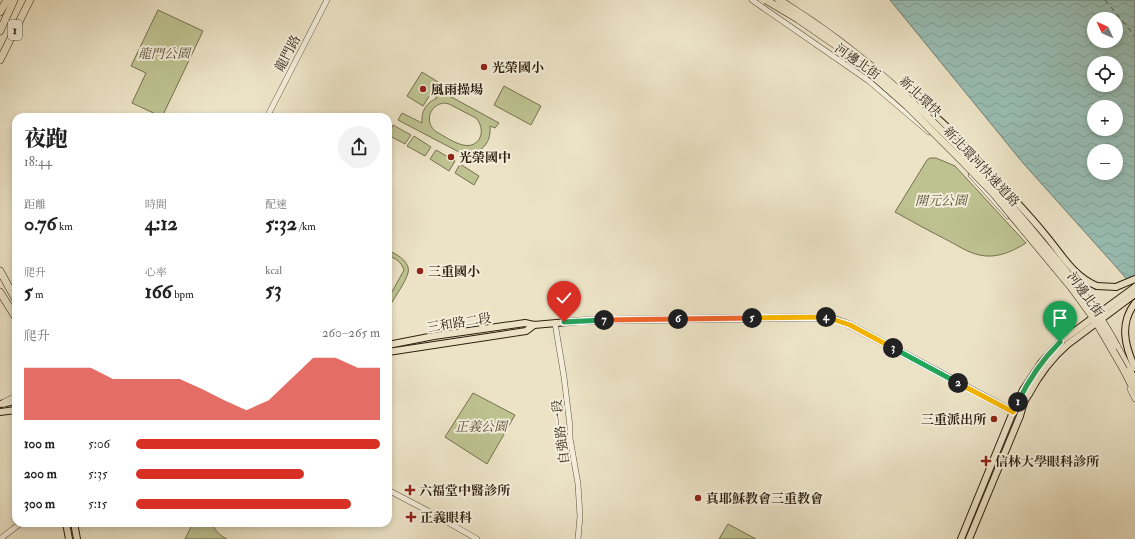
<!DOCTYPE html>
<html lang="zh-TW">
<head>
<meta charset="utf-8">
<style>
  :root { --surface:#fff; --page:#f2f2f2; --text:#222; --muted:#767676; --accent:#d93025 }
  body { margin:0; font-family:"IM FELL Double Pica","Noto Serif TC",serif; background:var(--page); color:var(--text); height:100vh; display:flex; flex-direction:column; font-size:15px; white-space:nowrap }
  * { box-sizing:border-box; margin:0 }
  p { font-size:13px; color:var(--muted) }
  .icon { flex:none; width:22px; height:22px; fill:none; stroke:currentColor; stroke-width:2; stroke-linecap:round; stroke-linejoin:round }
  .map { position:relative; flex:1; overflow:hidden }
  .drawer { position:absolute; left:12px; top:113px; width:380px; height:414px; display:flex; flex-direction:column; background:var(--surface); border-radius:12px; box-shadow:0 2px 6px #0003 }
  .drawer>* { flex:none }
  .needle { width:26px; rotate:314deg }
  .fabs { position:absolute; left:1087px; top:12px; display:grid; gap:8px }
  .fabs a { display:grid; place-items:center; width:36px; height:36px; border-radius:50%; background:var(--surface); box-shadow:0 2px 6px #0003; font-size:20px }
  .pin { position:absolute; display:grid; place-items:center; width:34px; height:34px; color:#fff; margin:-41px -17px; border-radius:50% 50% 50% 0; rotate:-45deg; box-shadow:0 0 4px #0007 }
  .pin .icon { rotate:45deg }
  .km { position:absolute; width:20px; height:20px; margin:-10px; border-radius:50%; background:#222; color:#fff; font-size:11px; line-height:20px; text-align:center }
  .round { display:grid; place-items:center; flex:none; width:42px; height:42px; border-radius:21px; background:var(--page) }
  .headline { display:flex; align-items:center; justify-content:space-between; height:68px; padding:0 12px }
  h1 { font-size:22px; font-weight:800; line-height:30px }
  .metrics { display:grid; grid-template-columns:repeat(3,1fr); gap:6px; height:68px; padding:4px 12px }
  .metrics div { display:grid; align-content:center }
  .metrics b { font-size:20px; font-weight:800 }
  .metrics small { font-size:11px; font-weight:400 }
  .metrics p { font-size:11px }
  .chart { height:112px; padding:8px 12px }
  .chart p { display:flex; justify-content:space-between }
  .chart svg { width:100%; height:72px; margin-top:4px; fill:var(--accent); opacity:.7 }
  ul { padding:0 12px; list-style:none; font-size:13px }
  li { display:grid; grid-template-columns:64px 48px 1fr; align-items:center; height:30px }
  li i { height:10px; border-radius:5px; background:var(--accent) }
  .map>svg:first-child { display:block }
  .green { fill:#bec291; stroke:#767050; fill-rule:evenodd }
  .water { fill:url(#water-waves); stroke:#6e7e72; fill-rule:evenodd }
  .lines { fill:none; stroke-linecap:round; stroke-linejoin:round }
  .ferry { stroke:#4d4f40; stroke-width:1; stroke-dasharray:5 4; stroke-linecap:butt }
  .minor-casing { stroke:#5d503c; stroke-width:6 }
  .major-casing { stroke:#2d1f0e; stroke-width:8 }
  .highway-casing { stroke:#2d1f0e; stroke-width:8 }
  .minor { stroke:#f3edda; stroke-width:5 }
  .major { stroke:#ece3c6; stroke-width:6 }
  .highway { stroke:#ece3c6; stroke-width:7 }
  .major-bridge-casing { stroke:#2d1f0e; stroke-width:8; stroke-linecap:butt }
  .highway-bridge-casing { stroke:#2d1f0e; stroke-width:8; stroke-linecap:butt }
  .major-bridge { stroke:#ece3c6; stroke-width:6 }
  .highway-bridge { stroke:#ece3c6; stroke-width:7 }
  .split-1-casing { stroke:#fff; stroke-width:8 }
  .split-2-casing { stroke:#fff; stroke-width:8 }
  .split-3-casing { stroke:#fff; stroke-width:8 }
  .split-4-casing { stroke:#fff; stroke-width:8 }
  .split-5-casing { stroke:#fff; stroke-width:8 }
  .split-6-casing { stroke:#fff; stroke-width:8 }
  .split-7-casing { stroke:#fff; stroke-width:8 }
  .split-8-casing { stroke:#fff; stroke-width:8 }
  .split-1 { stroke:#22a559; stroke-width:5 }
  .split-2 { stroke:#f5b400; stroke-width:5 }
  .split-3 { stroke:#22a559; stroke-width:5 }
  .split-4 { stroke:#f5b400; stroke-width:5 }
  .split-5 { stroke:#f5b400; stroke-width:5 }
  .split-6 { stroke:#f0652b; stroke-width:5 }
  .split-7 { stroke:#f0652b; stroke-width:5 }
  .split-8 { stroke:#22a559; stroke-width:5 }
  .poi-dot { fill:#8f2418; stroke:#f3edda; stroke-width:1.5 }
  .labels { text-anchor:middle; stroke-width:4; stroke-linejoin:round; paint-order:stroke }
  .shield { fill:#f3edda; stroke:#685d4b; stroke-width:1 }
  .shield-label { font-size:12px; font-weight:bold; fill:#2d1f0e }
  .park-label { font-size:13px; font-style:italic; fill:#585035; stroke:#f3edda }
  .street-label { font-size:13px; fill:#2d1f0e; stroke:#f3edda }
  .poi-label { font-size:13px; font-weight:bold; fill:#2d1f0e; stroke:#f3edda; text-anchor:start }
</style>
</head>
<body>
<div class="map">
<svg width="1135" height="539" viewBox="0 0 1135 539">
  <defs>
    <pattern id="water-waves" width="16" height="10" patternUnits="userSpaceOnUse"><rect width="16" height="10" fill="#99beb4"/><path d="M0 5q4-4 8 0t8 0" fill="none" stroke="#84a39a"/></pattern>
  </defs>
  <rect width="100%" height="100%" fill="#ece3c6"/>
  <filter id="stains"><feTurbulence type="fractalNoise" baseFrequency=".005" numOctaves="4"/><feColorMatrix values="0 0 0 0 .2 0 0 0 0 .09 0 0 0 0 .02 0 0 0 .5 -.17"/></filter>
  <radialGradient id="worn" r=".72"><stop offset=".6" stop-color="#630" stop-opacity="0"/><stop offset="1" stop-color="#630" stop-opacity=".3"/></radialGradient>
  <g class="green">
    <polygon points="158,10 203,31 162,117 132,103 146,73 131,66"/>
    <polygon points="422,72 438,82 423,106 407,96"/>
    <polygon points="504,86 541,106 531,125 494,105"/>
    <path d="M435,88L499,123L495,128L490,126C491,138 487,147 476,152L481,155L478,162L398,120L402,113L422,123C421,111 426,103 437,98L432,94ZM445,103L449,104L476,118C487,130 480,149 463,145C454,143 444,136 435,131C424,121 430,104 445,103Z"/>
    <polygon points="393,125 411,135 405,144 388,135"/>
    <polygon points="414,136 431,147 425,156 407,146"/>
    <polygon points="436,150 455,161 449,171 430,159"/>
    <path d="M930,158H936L955,166L1026,243C1013,251 1000,257 986,256C972,255 960,247 949,241C931,232 913,222 895,212L927,160Z"/>
    <polygon points="460,164 479,176 474,185 455,173"/>
    <path d="M388,251C396,253 411,262 408,273C405,283 396,295 391,304L388,306V299L404,270C401,262 396,258 388,256Z"/>
    <polygon points="473,393 515,415 487,464 445,437"/>
    <path d="M193,523H211C216,531 219,535 227,539H185Z"/>
    <polygon points="728,524 756,539 719,539"/>
  </g>
  <path class="water" d="M890,0H1135V289L1118,269L1023,163ZM1094,19H1116V41H1094ZM1094,63H1116V85H1094ZM1094,107H1116V129H1094ZM1094,151H1116V173H1094Z"/>
  <g class="lines">
    <polyline class="ferry" points="1105,0 1135,36"/>
    <defs>
      <g id="minor">
        <polyline points="752,0 869,81 929,132"/>
        <polyline points="267,117 327,0"/>
        <polyline points="971,175 1008,216"/>
        <polyline points="555,323 564,377 570,427 570,438 578,484 580,516 578,539"/>
        <polyline points="1130,389 1135,399"/>
        <polyline points="388,490 428,511 477,539"/>
        <polyline points="0,539 21,523"/>
      </g>
      <g id="major">
        <polyline points="923,110 937,118 947,127 995,179"/>
        <polyline points="1097,286 1116,287 1135,279"/>
        <path d="M1135,303C1119,324 1125,346 1135,368"/>
        <polyline points="388,345 434,336 525,323 534,325 579,321 612,320 828,317 850,325 1013,412"/>
        <polyline points="388,352 526,331 534,325"/>
        <polyline points="0,404 16,401"/>
        <polyline points="0,412 16,410"/>
        <polyline points="66,523 69,539"/>
        <polyline points="74,523 77,539"/>
        <polyline points="961,539 1013,412 1023,390"/>
        <polyline points="969,539 1020,416 1024,402 1029,394"/>
      </g>
      <g id="highway">
        <polyline points="0,12 7,0"/>
        <polyline points="0,31 14,0"/>
        <polyline points="0,60 30,0"/>
        <polyline points="0,271 16,300"/>
        <polyline points="0,292 16,318"/>
        <polyline points="1116,345 1135,381"/>
        <polyline points="1124,370 1135,392"/>
        <polyline points="4,403 16,397"/>
      </g>
    </defs>
    <use href="#minor" class="minor-casing"/>
    <use href="#major" class="major-casing"/>
    <use href="#highway" class="highway-casing"/>
    <use href="#minor" class="minor"/>
    <use href="#major" class="major"/>
    <use href="#highway" class="highway"/>
    <defs>
      <g id="major-bridge">
        <path d="M995,179C1013,198 1031,217 1047,237C1062,255 1074,277 1097,286"/>
        <polyline points="1023,390 1041,363 1060,342 1135,287"/>
        <path d="M1029,394C1039,375 1052,358 1068,344L1135,294"/>
      </g>
      <g id="highway-bridge">
        <polyline points="766,0 798,19 847,53 907,106 963,162 993,193 1071,287 1095,320 1124,370"/>
        <path d="M779,0C876,59 958,141 1030,228C1054,257 1079,285 1099,316C1105,326 1111,335 1116,345"/>
      </g>
    </defs>
    <use href="#major-bridge" class="major-bridge-casing"/>
    <use href="#highway-bridge" class="highway-bridge-casing"/>
    <use href="#major-bridge" class="major-bridge"/>
    <use href="#highway-bridge" class="highway-bridge"/>
  </g>
  <g class="lines">
    <defs>
      <path id="split-1" d="M1018,402C1029,379 1042,360 1060,342"/>
      <polyline id="split-2" points="958,383 1013,412 1018,402"/>
      <polyline id="split-3" points="893,348 958,383"/>
      <polyline id="split-4" points="826,317 850,325 893,348"/>
      <polyline id="split-5" points="752,318 826,317"/>
      <polyline id="split-6" points="678,319 752,318"/>
      <polyline id="split-7" points="604,320 678,319"/>
      <polyline id="split-8" points="564,322 604,320"/>
    </defs>
    <use href="#split-1" class="split-1-casing"/>
    <use href="#split-2" class="split-2-casing"/>
    <use href="#split-3" class="split-3-casing"/>
    <use href="#split-4" class="split-4-casing"/>
    <use href="#split-5" class="split-5-casing"/>
    <use href="#split-6" class="split-6-casing"/>
    <use href="#split-7" class="split-7-casing"/>
    <use href="#split-8" class="split-8-casing"/>
    <use href="#split-1" class="split-1"/>
    <use href="#split-2" class="split-2"/>
    <use href="#split-3" class="split-3"/>
    <use href="#split-4" class="split-4"/>
    <use href="#split-5" class="split-5"/>
    <use href="#split-6" class="split-6"/>
    <use href="#split-7" class="split-7"/>
    <use href="#split-8" class="split-8"/>
  </g>
  <g class="poi-dot">
    <circle cx="484" cy="67" r="4"/>
    <circle cx="423" cy="89" r="4"/>
    <circle cx="451" cy="157" r="4"/>
    <circle cx="420" cy="271" r="4"/>
    <circle cx="994" cy="419" r="4"/>
    <path d="M984 455h4v4h4v4h-4v4h-4v-4h-4v-4h4z"/>
    <path d="M408 484h4v4h4v4h-4v4h-4v-4h-4v-4h4z"/>
    <circle cx="698" cy="498" r="4"/>
    <path d="M409 511h4v4h4v4h-4v4h-4v-4h-4v-4h4z"/>
  </g>
  <g class="labels">
    <rect class="shield" x="8" y="20" width="14" height="20" rx="3"/>
    <g class="shield-label">
      <text x="15" y="34">1</text>
    </g>
    <g class="park-label">
      <text x="164" y="58">龍門公園</text>
      <text x="941" y="205">開元公園</text>
      <text x="481" y="431">正義公園</text>
    </g>
    <g class="street-label">
      <text transform="translate(287 53) rotate(-62)" y="5">龍門路</text>
      <text transform="translate(858 61) rotate(35)" y="5">河邊北街</text>
      <text transform="translate(921 96) rotate(43)" y="5">新北環快</text>
      <text transform="translate(982 166) rotate(47)" y="5">新北環河快速道路</text>
      <text transform="translate(1086 294) rotate(54)" y="5">河邊北街</text>
      <text transform="translate(459 322) rotate(-9)" y="5">三和路二段</text>
      <text transform="translate(560 432) rotate(-97)" y="5">自強路一段</text>
    </g>
    <g class="poi-label">
      <text x="492" y="72">光榮國小</text>
      <text x="431" y="94">風雨操場</text>
      <text x="459" y="162">光榮國中</text>
      <text x="428" y="276">三重國小</text>
      <text x="986" y="424" text-anchor="end">三重派出所</text>
      <text x="995" y="466">信林大學眼科診所</text>
      <text x="419" y="495">六福堂中醫診所</text>
      <text x="706" y="503">真耶穌教會三重教會</text>
      <text x="420" y="522">正義眼科</text>
    </g>
  </g>
  <rect width="100%" height="100%" filter="url(#stains)"/>
  <rect width="100%" height="100%" fill="url(#worn)"/>
</svg>
<div class="fabs">
<a><svg class="needle" viewBox="-14 -14 28 28"><path d="M0-13l5 13h-10z" fill="#e53935"/><path d="M0 13l5-13h-10z" fill="#767676"/></svg></a>
<a><svg class="icon" aria-label="locate" viewBox="0 0 24 24"><circle cx="12" cy="12" r="6"/><path d="M12 2v4M12 18v4M2 12h4M18 12h4"/></svg></a>
<a>+</a>
<a>−</a>
</div>
<div class="pin" style="left:1060px;top:342px;background:#1e9e55"><svg class="icon" aria-label="arrive" viewBox="0 0 24 24"><path d="M6 21V4h12l-3 4 3 4H6"/></svg></div>
<div class="pin" style="left:564px;top:322px;background:#d93025"><svg class="icon" aria-label="check" viewBox="0 0 24 24"><path d="M5 12l5 5 9-10"/></svg></div>
<b class="km" style="left:1018px;top:402px">1</b>
<b class="km" style="left:958px;top:383px">2</b>
<b class="km" style="left:893px;top:348px">3</b>
<b class="km" style="left:826px;top:317px">4</b>
<b class="km" style="left:752px;top:318px">5</b>
<b class="km" style="left:678px;top:319px">6</b>
<b class="km" style="left:604px;top:320px">7</b>
<section class="drawer">
<div class="headline"><div><h1>夜跑</h1><p>18:44</p></div><a class="round"><svg class="icon" aria-label="share" viewBox="0 0 24 24"><path d="M12 15V3M7 8l5-5 5 5M5 13v7h14v-7"/></svg></a></div>
<div class="metrics">
<div><p>距離</p><b>0.76<small> km</small></b></div>
<div><p>時間</p><b>4:12</b></div>
<div><p>配速</p><b>5:32<small> /km</small></b></div>
</div>
<div class="metrics">
<div><p>爬升</p><b>5<small> m</small></b></div>
<div><p>心率</p><b>166<small> bpm</small></b></div>
<div><p>kcal</p><b>53</b></div>
</div>
<div class="chart"><p><span>爬升</span>260–265 m</p>
<svg viewBox="0 0 160 44" preserveAspectRatio="none"><path d="M0 44V12L10 12L20 12L30 12L40 19L50 19L60 19L70 19L80 25L90 32L100 38L110 32L120 19L130 6L140 6L150 12L160 12V44z"/></svg>
</div>
<ul>
<li><b>100 m</b>5:06<i style="width:100%"></i></li>
<li><b>200 m</b>5:35<i style="width:69%"></i></li>
<li><b>300 m</b>5:15<i style="width:88%"></i></li>
</ul>
</section>
</div>
</body>
</html>
